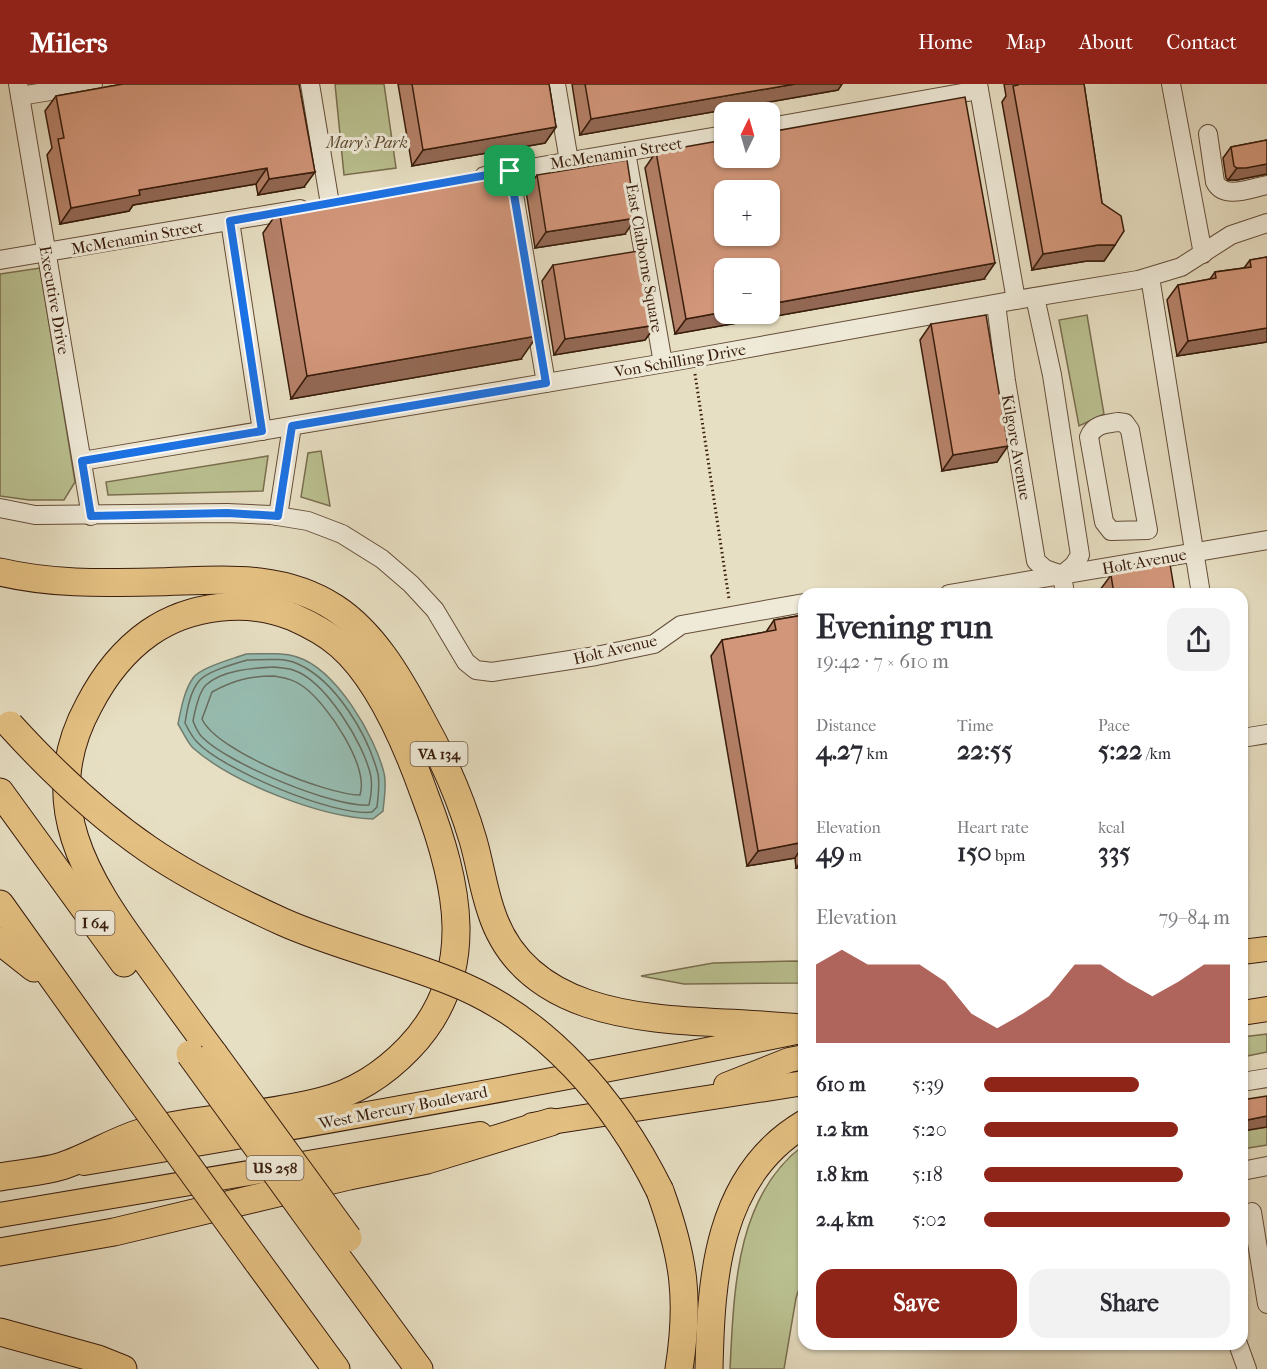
<!DOCTYPE html>
<html lang="en">
<head>
<meta charset="utf-8">
<style>
  :root { --surface:#fff; --page:#f2f2f3; --text:#2b2b33; --muted:#7c7c81; --accent:#8f2418 }
  body { margin:0; font-family:"IM FELL French Canon",serif; background:var(--page); color:var(--text); height:100vh; display:flex; flex-direction:column; font-size:22px; white-space:nowrap }
  * { box-sizing:border-box; margin:0 }
  p { font-size:20px; color:var(--muted) }
  .icon { flex:none; width:33px; height:33px; fill:none; stroke:currentColor; stroke-width:2; stroke-linecap:round; stroke-linejoin:round }
  .map { position:relative; flex:1; overflow:hidden }
  .panel { position:absolute; left:798px; top:504px; width:450px; height:762px; display:flex; flex-direction:column; background:var(--surface); border-radius:18px; box-shadow:0 2px 4px #0004 }
  .panel>* { flex:none }
  .needle { width:39px; rotate:5deg }
  .controls { position:absolute; left:714px; top:18px; display:grid; gap:12px }
  .controls a { display:grid; place-items:center; width:66px; height:66px; border-radius:12px; background:var(--surface); box-shadow:0 2px 4px #0004; font-size:30px }
  .pin { position:absolute; display:grid; place-items:center; width:51px; height:51px; color:#fff; margin:-26px; border-radius:12px; box-shadow:0 3px 9px #0006 }
  .round { display:grid; place-items:center; flex:none; width:63px; height:63px; border-radius:18px; background:var(--page) }
  .head { display:flex; align-items:center; justify-content:space-between; height:102px; padding:0 18px }
  h1 { font-size:33px; font-weight:700; line-height:45px }
  .metrics { display:grid; grid-template-columns:repeat(3,1fr); gap:9px; height:102px; padding:6px 18px }
  .metrics div { display:grid; align-content:center }
  .metrics b { font-size:26px; font-weight:700 }
  .metrics small { font-size:16px; font-weight:400 }
  .metrics p { font-size:16px }
  .chart { height:168px; padding:12px 18px }
  .chart p { display:flex; justify-content:space-between }
  .chart svg { width:100%; height:108px; margin-top:6px; fill:var(--accent); opacity:.7 }
  .cta { display:flex; gap:12px; margin-top:auto; padding:12px 18px }
  .cta a { flex:1; height:69px; border-radius:18px; background:var(--accent); color:#fff; font-size:24px; font-weight:700; line-height:69px; text-align:center }
  .cta a+a { background:var(--page); color:var(--text) }
  ul { padding:0 18px; list-style:none; font-size:20px }
  li { display:grid; grid-template-columns:96px 72px 1fr; align-items:center; height:45px }
  li i { height:15px; border-radius:8px; background:var(--accent) }
  header { display:flex; align-items:center; gap:36px; box-sizing:border-box; height:84px; padding:0 30px; background:var(--accent); color:#fff }
  header strong { font-size:28px }
  nav { display:flex; gap:33px; margin-inline-start:auto; font-size:21px }
  .map>svg:first-child { display:block }
  .green { fill:#bac090; stroke:#796e4e; stroke-width:1.5 }
  .water { fill:#97bdb2; stroke:#717d6f; stroke-width:1.5 }
  .lines { fill:none; stroke-linecap:round; stroke-linejoin:round }
  .shore { stroke:#686c5e; stroke-width:1.5 }
  .minor-casing { stroke:#644d39; stroke-width:20 }
  .major-casing { stroke:#381c0b; stroke-width:26 }
  .highway-casing { stroke:#381c0b; stroke-width:29 }
  .path { stroke:#381c0b; stroke-width:3; stroke-dasharray:1.5 3; stroke-linecap:butt }
  .minor { stroke:#efead8; stroke-width:18 }
  .major { stroke:#e4c082; stroke-width:24 }
  .highway { stroke:#e4c082; stroke-width:27 }
  .highway-bridge-casing { stroke:#381c0b; stroke-width:29; stroke-linecap:butt }
  .highway-bridge { stroke:#e4c082; stroke-width:27 }
  .wall { fill:#b58169; stroke:#381c0b; stroke-width:1.5 }
  .shaded-wall { fill:#936955; stroke:#381c0b; stroke-width:1.5 }
  .building { fill:#d2967a; stroke:#381c0b; stroke-width:1.5; fill-rule:evenodd }
  .route-casing { stroke:#fff; stroke-width:12 }
  .route { stroke:#1a73e8; stroke-width:8 }
  .labels { text-anchor:middle; stroke-width:6; stroke-linejoin:round; paint-order:stroke }
  .shield { fill:#efead8; stroke:#6f5a48; stroke-width:1.5 }
  .shield-label { font-size:15px; font-weight:bold; fill:#381c0b }
  .park-label { font-size:16px; font-style:italic; fill:#5f4d33; stroke:#efead8 }
  .street-label { font-size:16px; fill:#381c0b; stroke:#efead8 }
</style>
</head>
<body>
<header>
<strong>Milers</strong>
<nav><a>Home</a><a>Map</a><a>About</a><a>Contact</a></nav>
</header>
<div class="map">
<svg width="1267" height="1285" viewBox="0 0 1267 1285">
  <rect width="100%" height="100%" fill="#e7dfc3"/>
  <filter id="stains"><feTurbulence type="fractalNoise" baseFrequency=".00333" numOctaves="4"/><feColorMatrix values="0 0 0 0 .2 0 0 0 0 .09 0 0 0 0 .02 0 0 0 .5 -.17"/></filter>
  <radialGradient id="worn" r=".72"><stop offset=".6" stop-color="#630" stop-opacity="0"/><stop offset="1" stop-color="#630" stop-opacity=".3"/></radialGradient>
  <g class="green">
    <polygon points="335,0 384,0 396,84 344,91"/>
    <polygon points="40,184 75,398 64,416 29,416 0,412 0,190"/>
    <polygon points="1087,231 1104,330 1079,342 1059,236"/>
    <polygon points="321,367 330,422 301,413 308,369"/>
    <polygon points="268,372 263,407 108,411 106,398"/>
    <polygon points="795,877 804,878 804,899 684,900 641,892 713,879"/>
    <polygon points="1267,950 1267,968 1242,973 1242,953"/>
    <polygon points="1267,1043 1267,1061 1242,1065 1242,1047"/>
    <path d="M804,1061V1190L796,1214L784,1285H730C734,1208 735,1112 804,1061Z"/>
  </g>
  <path class="water" d="M246,570C263,570 281,568 297,573C336,585 375,652 384,689C387,700 384,715 383,727L373,735C320,733 233,699 193,664C187,658 183,648 178,640C181,625 184,607 193,594C201,583 233,575 246,570Z"/>
  <g class="lines">
    <g class="shore">
      <path d="M247,576C263,576 283,573 298,580C336,597 368,651 378,690C380,700 378,713 377,723L372,728C335,733 223,686 197,658C192,653 188,645 185,639C187,626 190,608 199,597C207,587 235,580 247,576Z"/>
      <path d="M274,583C280,584 287,584 293,586C325,596 365,661 371,693C372,701 371,713 369,721C334,724 227,679 202,653C198,649 195,642 193,637C195,627 198,609 206,601C222,586 253,584 274,583Z"/>
      <path d="M274,592C286,594 295,596 304,603C328,621 369,682 360,711C327,711 216,667 202,635L212,608C234,596 250,592 274,592Z"/>
    </g>
    <defs>
      <g id="minor">
        <polyline points="18,0 91,432"/>
        <polyline points="310,0 330,120"/>
        <polyline points="556,0 569,77"/>
        <polyline points="978,0 1016,216"/>
        <polyline points="1171,0 1203,170"/>
        <polyline points="20,12 93,0"/>
        <polyline points="770,43 979,6"/>
        <path d="M1208,50L1215,98C1224,116 1251,104 1267,101"/>
        <polyline points="626,68 663,279"/>
        <polyline points="510,87 546,299"/>
        <polyline points="484,92 724,51"/>
        <polyline points="230,137 262,347"/>
        <polyline points="0,176 300,125"/>
        <polyline points="1150,193 1201,510"/>
        <polyline points="1035,213 1052,291 1080,471 1074,481 1062,491"/>
        <polyline points="996,220 1006,297 1036,477 1045,485 1062,491"/>
        <path d="M1118,338L1125,339L1130,346L1148,446L1111,447L1104,438L1089,353C1094,340 1106,340 1118,338Z"/>
        <polyline points="82,377 671,278 1016,216 1138,196 1181,183 1231,151 1267,139"/>
        <polyline points="0,424 35,431 227,429 271,431 308,437 342,450 382,475 411,500 435,526 466,578 476,586 492,588 596,572 654,560 681,541 804,519"/>
        <polyline points="278,432 292,342"/>
        <polyline points="1062,491 1065,510"/>
        <polyline points="949,510 1267,456"/>
        <polyline points="1242,654 1267,650"/>
        <polyline points="1242,998 1267,994"/>
        <polyline points="1242,1087 1267,1082"/>
        <polyline points="1252,1128 1267,1220"/>
        <polyline points="1238,1260 1247,1285"/>
      </g>
      <g id="major">
        <polyline points="1242,868 1267,865"/>
        <polyline points="1242,929 1267,925"/>
        <polyline points="726,1001 789,976 804,973"/>
        <polyline points="532,1041 804,999"/>
        <path d="M84,1079C322,1039 559,997 796,948"/>
        <polyline points="0,1131 480,1050"/>
      </g>
      <g id="highway">
        <path d="M0,488C50,500 100,499 152,498C216,497 278,487 335,524C373,549 398,592 419,631C441,670 460,712 473,756C480,780 483,804 491,827C523,928 637,935 725,939C752,940 778,942 804,944"/>
        <polyline points="0,708 124,879"/>
        <polyline points="0,820 117,984"/>
        <polyline points="0,857 34,884"/>
        <path d="M0,1093C20,1089 43,1088 62,1082C92,1072 120,1053 150,1046C207,1033 266,1032 322,1017C357,1008 384,990 409,964C480,890 458,798 425,712C408,664 379,595 340,561C327,550 309,540 293,533C248,514 189,521 149,549C122,568 104,592 89,621C36,718 86,795 144,874C167,906 190,938 214,970"/>
        <path d="M660,1107C684,1173 690,1216 679,1285"/>
        <polyline points="326,1158 419,1285"/>
        <polyline points="0,1168 114,1148 349,1092 427,1076 551,1038"/>
        <polyline points="257,1177 336,1285"/>
        <polyline points="0,1248 98,1275 123,1285"/>
        <path d="M709,1285C711,1194 717,1092 804,1040"/>
      </g>
    </defs>
    <use href="#minor" class="minor-casing"/>
    <use href="#major" class="major-casing"/>
    <use href="#highway" class="highway-casing"/>
    <polyline class="path" points="695,290 729,515"/>
    <use href="#minor" class="minor"/>
    <use href="#major" class="major"/>
    <use href="#highway" class="highway"/>
    <defs>
      <g id="highway-bridge">
        <path d="M10,641C51,686 97,730 148,765C190,794 237,817 283,838C337,862 396,875 450,897C546,934 616,1018 660,1107"/>
        <polyline points="190,970 326,1158"/>
        <polyline points="214,970 348,1154"/>
        <polyline points="117,984 257,1177"/>
      </g>
    </defs>
    <use href="#highway-bridge" class="highway-bridge-casing"/>
    <use href="#highway-bridge" class="highway-bridge"/>
  </g>
  <g class="wall">
    <polygon points="123,0 304,103 258,111 256,100 133,121 129,127 60,140 47,71 52,64 45,27 56,12"/>
    <polygon points="398,0 549,0 556,43 545,59 412,82"/>
    <polygon points="572,0 842,0 838,6 580,51"/>
    <polygon points="1004,0 1084,0 1102,119 1115,161 1104,177 1087,177 1032,186 1002,18 1006,12"/>
    <polygon points="1267,56 1267,90 1237,96 1228,96 1226,94 1223,74 1231,63"/>
    <polygon points="656,68 984,195 675,250 645,84"/>
    <polygon points="537,91 625,150 535,164 526,107"/>
    <polygon points="279,126 521,275 291,315 263,149"/>
    <polygon points="1267,173 1267,258 1177,272 1167,216 1178,201 1210,195 1215,188 1244,184 1250,176"/>
    <polygon points="553,181 656,241 645,256 554,271 542,197"/>
    <polygon points="931,240 997,378 942,387 920,256"/>
    <polygon points="1118,483 1175,510 1101,510 1100,506 1111,491 1113,490"/>
    <polygon points="804,531 804,783 796,784 795,774 747,782 711,572 722,556 766,548 774,536"/>
  </g>
  <g class="shaded-wall">
    <polygon points="795,0 842,0 838,6 580,51 591,35"/>
    <polygon points="556,43 545,59 412,82 423,66"/>
    <polygon points="1267,80 1267,90 1237,96 1228,96 1237,84"/>
    <polygon points="267,84 256,100 133,121 129,127 60,140 71,124 139,106"/>
    <polygon points="315,88 304,103 258,111 269,95"/>
    <polygon points="636,134 625,150 535,164 546,148"/>
    <polygon points="1098,161 1115,161 1104,177 1087,177 1032,186 1043,170"/>
    <polygon points="995,179 984,195 675,250 686,235 724,228 724,230 770,230 770,220"/>
    <polygon points="656,241 645,256 554,271 565,255"/>
    <polygon points="1267,244 1267,258 1177,272 1188,257"/>
    <polygon points="537,252 521,275 291,315 307,292"/>
    <polygon points="1008,362 997,378 942,387 953,371"/>
    <polygon points="804,758 804,760 795,774 747,782 758,767"/>
    <polygon points="804,773 804,783 796,784"/>
    <polygon points="1267,1032 1267,1043 1242,1047 1242,1037"/>
  </g>
  <g class="building">
    <polygon points="123,0 299,0 315,88 269,95 267,84 139,106 140,111 71,124 58,55 64,54 56,12"/>
    <polygon points="412,0 549,0 556,43 423,66"/>
    <polygon points="585,0 795,0 591,35"/>
    <polygon points="1018,0 1084,0 1102,119 1121,132 1124,147 1115,161 1098,161 1043,170 1013,2 1018,1"/>
    <path d="M965,13L995,179L770,220V184H724V228L686,235L656,68L724,56V74H770V48ZM724,106H770V152H724Z"/>
    <polygon points="1267,56 1267,80 1246,84 1237,84 1234,82 1231,63"/>
    <polygon points="627,76 636,134 546,148 537,91"/>
    <polygon points="508,87 537,252 307,292 279,126"/>
    <polygon points="644,166 656,241 565,255 553,181"/>
    <polygon points="1267,173 1267,244 1188,257 1178,201 1216,194 1215,188 1251,183 1250,176"/>
    <polygon points="986,231 1008,362 953,371 931,240"/>
    <polygon points="1169,474 1175,510 1114,510 1111,491 1119,489 1118,483"/>
    <polygon points="804,531 804,758 758,767 722,556 776,546 774,536"/>
    <polygon points="1267,1012 1267,1032 1242,1037 1242,1016"/>
  </g>
  <g class="lines">
    <defs>
      <polygon id="route" points="510,87 546,299 292,342 278,432 227,429 91,432 82,377 262,347 230,137"/>
    </defs>
    <use href="#route" class="route-casing"/>
    <use href="#route" class="route"/>
  </g>
  <g class="labels">
    <g class="shield">
      <rect x="410.5" y="658" width="57" height="24" rx="4.5"/>
      <rect x="75.5" y="827" width="39" height="24" rx="4.5"/>
      <rect x="246.5" y="1072" width="57" height="24" rx="4.5"/>
    </g>
    <g class="shield-label">
      <text x="439" y="675">VA 134</text>
      <text x="95" y="844">I 64</text>
      <text x="275" y="1089">US 258</text>
    </g>
    <g class="park-label">
      <text x="367" y="64">Mary's Park</text>
    </g>
    <g class="street-label">
      <text transform="translate(616 69) rotate(-9)" y="6">McMenamin Street</text>
      <text transform="translate(137 153) rotate(-10)" y="6">McMenamin Street</text>
      <text transform="translate(645 174) rotate(80)" y="6">East Claiborne Square</text>
      <text transform="translate(55 216) rotate(80)" y="6">Executive Drive</text>
      <text transform="translate(680 276) rotate(-10)" y="6">Von Schilling Drive</text>
      <text transform="translate(1017 363) rotate(80)" y="6">Kilgore Avenue</text>
      <text transform="translate(1144 477) rotate(-10)" y="6">Holt Avenue</text>
      <text transform="translate(615 565) rotate(-13)" y="6">Holt Avenue</text>
      <text transform="translate(403 1023) rotate(-11)" y="6">West Mercury Boulevard</text>
    </g>
  </g>
  <rect width="100%" height="100%" filter="url(#stains)"/>
  <rect width="100%" height="100%" fill="url(#worn)"/>
</svg>
<div class="controls">
<a><svg class="needle" viewBox="-14 -14 28 28"><path d="M0-13l5 13h-10z" fill="#e53935"/><path d="M0 13l5-13h-10z" fill="#7c7c81"/></svg></a>
<a>+</a>
<a>−</a>
</div>
<div class="pin" style="left:510px;top:87px;background:#1e9e55"><svg class="icon" aria-label="arrive" viewBox="0 0 24 24"><path d="M6 21V4h12l-3 4 3 4H6"/></svg></div>
<section class="panel">
<div class="head"><div><h1>Evening run</h1><p>19:42 · 7 × 610 m</p></div><a class="round"><svg class="icon" aria-label="share" viewBox="0 0 24 24"><path d="M12 15V3M7 8l5-5 5 5M5 13v7h14v-7"/></svg></a></div>
<div class="metrics">
<div><p>Distance</p><b>4.27<small> km</small></b></div>
<div><p>Time</p><b>22:55</b></div>
<div><p>Pace</p><b>5:22<small> /km</small></b></div>
</div>
<div class="metrics">
<div><p>Elevation</p><b>49<small> m</small></b></div>
<div><p>Heart rate</p><b>150<small> bpm</small></b></div>
<div><p>kcal</p><b>335</b></div>
</div>
<div class="chart"><p><span>Elevation</span>79–84 m</p>
<svg viewBox="0 0 160 44" preserveAspectRatio="none"><path d="M0 44V12L10 6L20 12L30 12L40 12L50 19L60 32L70 38L80 32L90 25L100 12L110 12L120 19L130 25L140 19L150 12L160 12V44z"/></svg>
</div>
<ul>
<li><b>610 m</b>5:39<i style="width:63%"></i></li>
<li><b>1.2 km</b>5:20<i style="width:79%"></i></li>
<li><b>1.8 km</b>5:18<i style="width:81%"></i></li>
<li><b>2.4 km</b>5:02<i style="width:100%"></i></li>
</ul>
<div class="cta"><a>Save</a><a>Share</a></div>
</section>
</div>
</body>
</html>
